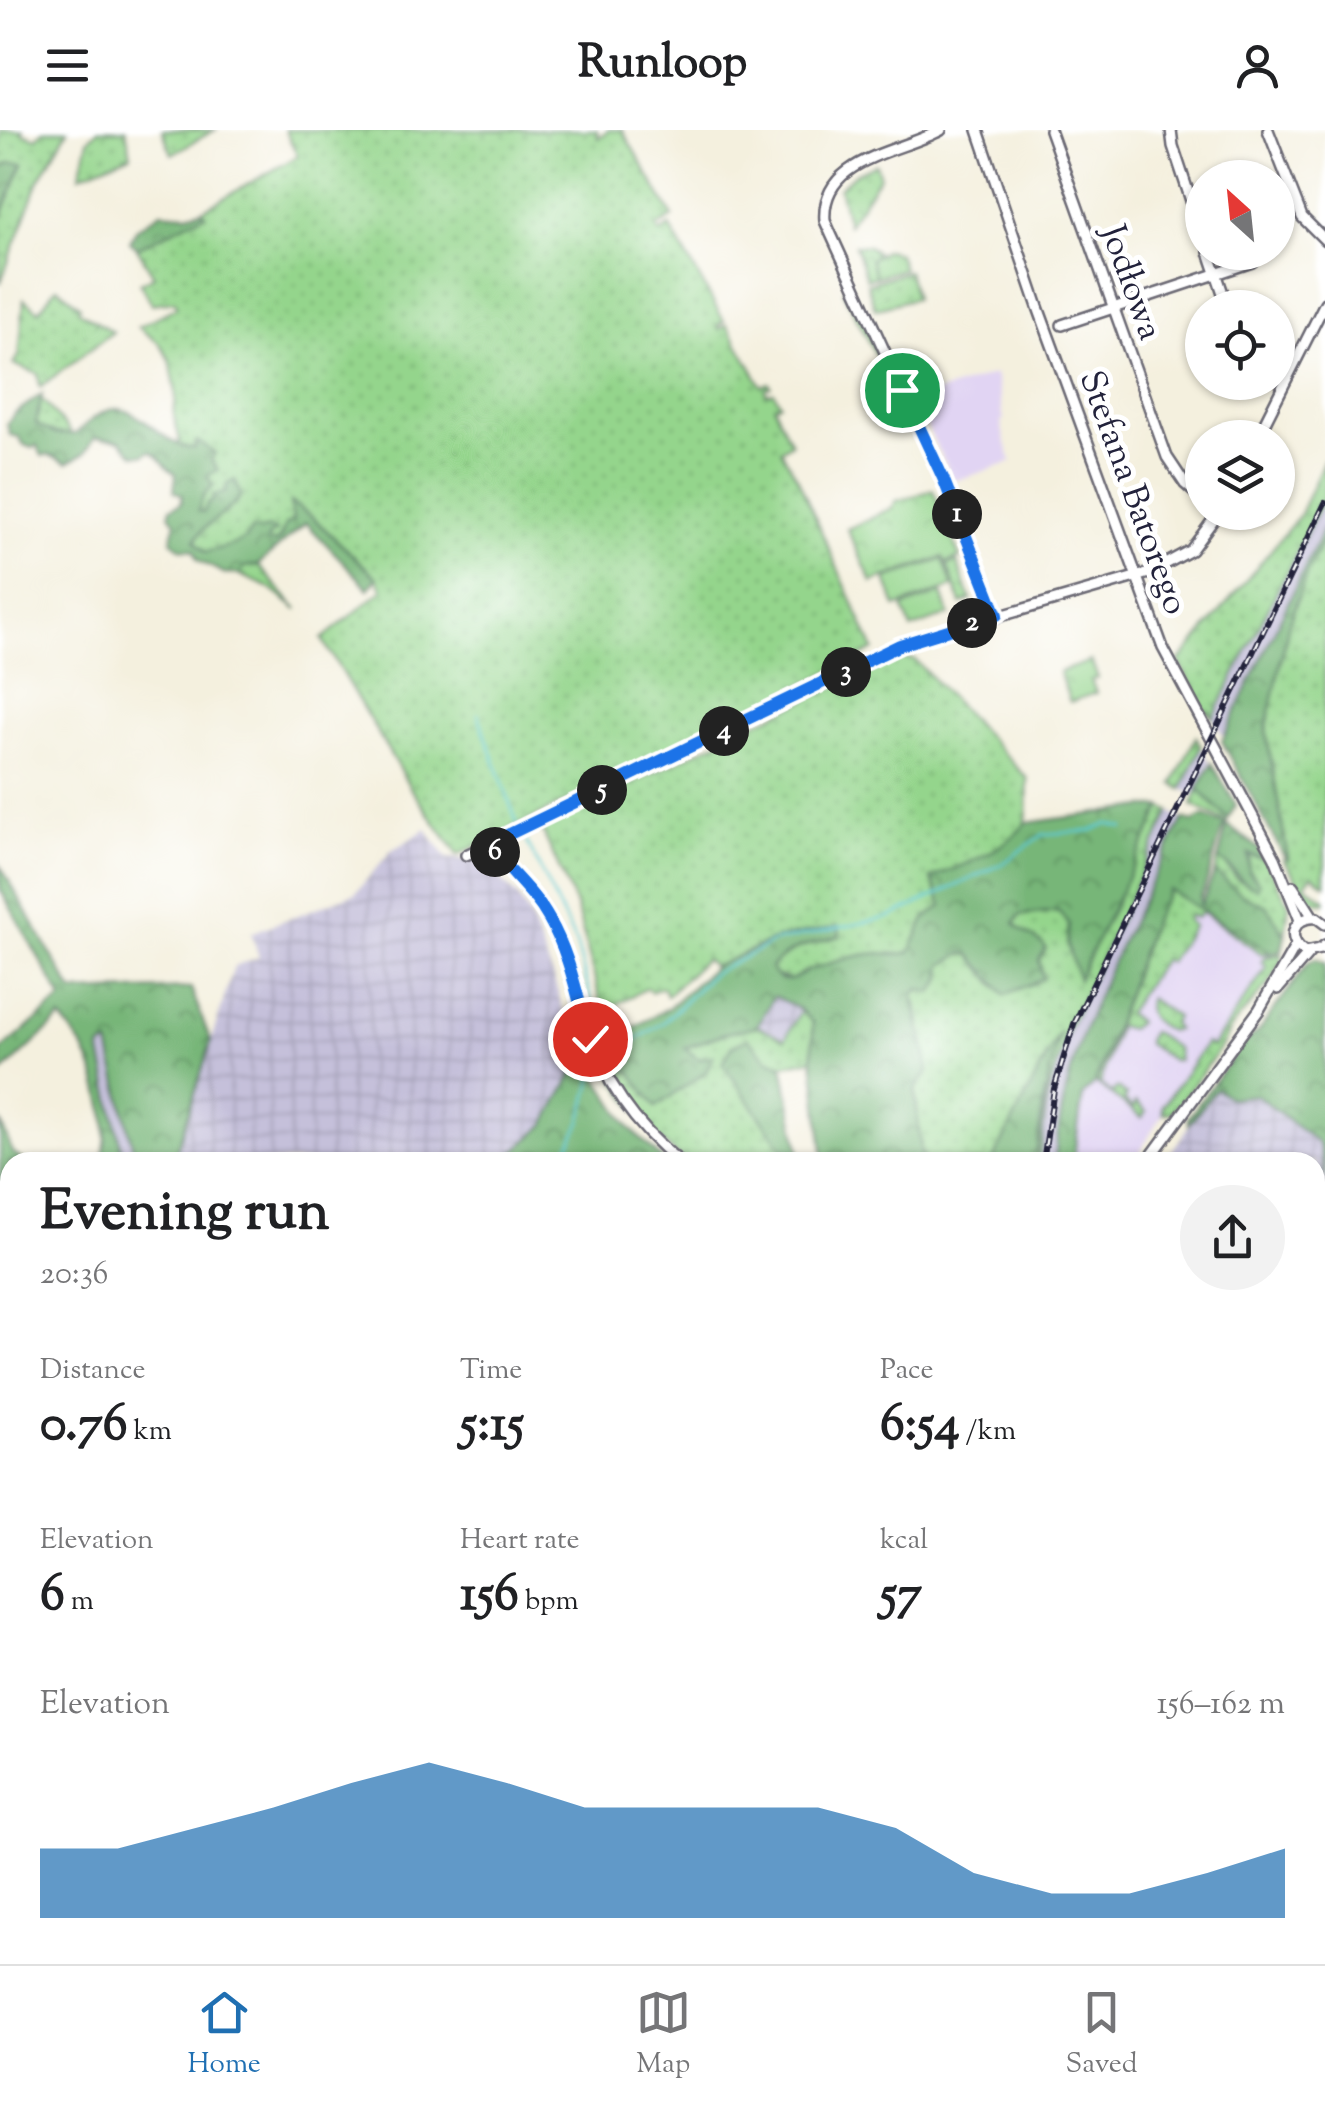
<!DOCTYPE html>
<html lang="en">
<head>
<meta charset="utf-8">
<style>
  :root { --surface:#fff; --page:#f2f2f2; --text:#202124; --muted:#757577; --line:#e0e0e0; --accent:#1f6fb2 }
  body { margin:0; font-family:"Sorts Mill Goudy",serif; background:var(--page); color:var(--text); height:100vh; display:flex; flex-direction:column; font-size:38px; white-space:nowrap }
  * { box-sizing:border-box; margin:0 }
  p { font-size:32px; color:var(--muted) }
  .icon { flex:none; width:55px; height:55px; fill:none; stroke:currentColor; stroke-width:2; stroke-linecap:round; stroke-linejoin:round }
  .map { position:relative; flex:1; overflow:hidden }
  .panel { position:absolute; left:0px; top:1022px; width:1325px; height:812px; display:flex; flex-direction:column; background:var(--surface); border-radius:30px 30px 0 0; box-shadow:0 2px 8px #0004 }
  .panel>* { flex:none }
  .needle { width:65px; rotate:333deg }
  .tools { position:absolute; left:1185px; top:30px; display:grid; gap:20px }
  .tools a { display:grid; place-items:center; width:110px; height:110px; border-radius:50%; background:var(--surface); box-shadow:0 2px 8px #0004; font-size:50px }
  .pin { position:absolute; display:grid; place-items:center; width:85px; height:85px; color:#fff; margin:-42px; border:5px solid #fff; border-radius:50%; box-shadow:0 2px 10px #0007 }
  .km { position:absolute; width:50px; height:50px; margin:-25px; border-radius:50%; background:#222; color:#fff; font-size:28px; line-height:50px; text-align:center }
  .round { display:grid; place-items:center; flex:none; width:105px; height:105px; border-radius:52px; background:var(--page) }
  .headline { display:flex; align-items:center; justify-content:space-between; height:170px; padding:0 40px }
  h1 { font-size:55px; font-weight:700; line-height:75px }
  .stats { display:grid; grid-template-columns:repeat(3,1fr); gap:15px; height:170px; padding:10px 40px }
  .stats div { display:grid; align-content:center }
  .stats b { font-size:50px; font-weight:700 }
  .stats small { font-size:28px; font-weight:400 }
  .stats p { font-size:28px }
  .chart { height:280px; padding:20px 40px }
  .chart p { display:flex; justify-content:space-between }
  .chart svg { width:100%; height:180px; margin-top:10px; fill:var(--accent); opacity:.7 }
  header { display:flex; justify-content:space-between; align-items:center; height:130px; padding:0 40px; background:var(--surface); font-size:45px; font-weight:700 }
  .tabs { display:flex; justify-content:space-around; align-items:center; height:140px; border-top:2px solid var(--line); background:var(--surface); font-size:28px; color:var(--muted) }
  .tabs a { display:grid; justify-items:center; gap:5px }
  .tabs .current { color:var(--accent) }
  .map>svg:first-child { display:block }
  .built { fill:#e1d4f3 }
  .industrial { fill:url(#industrial-grid) }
  .railway { fill:#c5c0da }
  .grass { fill:url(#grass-dots); stroke:#5b7c64; stroke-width:2.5 }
  .forest { fill:url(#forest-crowns); stroke:#4c6c5a; stroke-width:2.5 }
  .park { fill:url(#park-crowns); stroke:#5b7c64; stroke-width:2.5 }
  .pitch { fill:#94d58c; stroke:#5b7c64; stroke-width:2.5 }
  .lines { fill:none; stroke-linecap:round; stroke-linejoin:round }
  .stream { stroke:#5cc9cf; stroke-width:2.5 }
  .minor-casing { stroke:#6c6a74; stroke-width:14 }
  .highway-casing { stroke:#6c6a74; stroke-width:19 }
  .minor { stroke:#fff; stroke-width:9 }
  .highway { stroke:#edc569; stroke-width:14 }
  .rail-casing { stroke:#22223b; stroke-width:6 }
  .rail { stroke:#fff; stroke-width:2.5; stroke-dasharray:8; stroke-linecap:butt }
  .route-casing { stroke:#fff; stroke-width:20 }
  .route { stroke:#1a73e8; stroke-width:12 }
  .labels { text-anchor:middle; stroke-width:10; stroke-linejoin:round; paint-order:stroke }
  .street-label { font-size:35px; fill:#22223b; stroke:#fff }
</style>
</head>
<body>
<header><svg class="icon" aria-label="menu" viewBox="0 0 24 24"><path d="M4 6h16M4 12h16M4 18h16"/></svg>Runloop<svg class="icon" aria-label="person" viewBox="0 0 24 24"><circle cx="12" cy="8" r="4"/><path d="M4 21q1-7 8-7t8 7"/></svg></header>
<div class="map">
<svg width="1325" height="1834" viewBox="0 0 1325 1834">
  <defs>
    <pattern id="industrial-grid" width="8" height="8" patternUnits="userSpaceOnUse" patternTransform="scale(2.5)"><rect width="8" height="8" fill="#c5c0da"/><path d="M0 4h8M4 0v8" fill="none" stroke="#a9a5bc"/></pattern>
    <pattern id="grass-dots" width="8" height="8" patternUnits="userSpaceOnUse" patternTransform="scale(2.5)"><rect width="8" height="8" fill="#94d58c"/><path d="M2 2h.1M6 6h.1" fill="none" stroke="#7fb77a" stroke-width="1.8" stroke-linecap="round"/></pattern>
    <pattern id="forest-crowns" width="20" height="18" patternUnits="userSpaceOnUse" patternTransform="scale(2.5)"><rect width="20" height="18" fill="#77b678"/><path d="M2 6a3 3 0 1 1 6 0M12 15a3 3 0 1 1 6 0" fill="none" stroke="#619464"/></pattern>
    <pattern id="park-crowns" width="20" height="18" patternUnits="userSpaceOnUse" patternTransform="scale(2.5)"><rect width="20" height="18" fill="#94d58c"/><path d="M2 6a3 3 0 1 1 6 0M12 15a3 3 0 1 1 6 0" fill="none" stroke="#7fb77a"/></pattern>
  </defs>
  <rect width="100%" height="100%" fill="#fff"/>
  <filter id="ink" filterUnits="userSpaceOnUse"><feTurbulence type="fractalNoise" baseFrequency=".01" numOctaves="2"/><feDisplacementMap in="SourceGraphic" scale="20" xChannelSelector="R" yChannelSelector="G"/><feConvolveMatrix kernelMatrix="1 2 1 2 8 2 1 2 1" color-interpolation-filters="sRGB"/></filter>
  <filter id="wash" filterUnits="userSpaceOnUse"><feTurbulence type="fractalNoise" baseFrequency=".0048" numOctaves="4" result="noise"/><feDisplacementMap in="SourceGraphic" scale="40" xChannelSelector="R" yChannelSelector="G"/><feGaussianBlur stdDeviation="2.25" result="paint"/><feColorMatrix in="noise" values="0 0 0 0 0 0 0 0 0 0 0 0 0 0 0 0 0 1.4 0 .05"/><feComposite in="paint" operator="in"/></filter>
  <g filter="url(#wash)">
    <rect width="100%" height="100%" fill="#f4f0de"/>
    <g class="built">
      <polygon points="995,244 1004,290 1001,291 1003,303 1012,332 958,350 952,348 914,270"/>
      <polygon points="1169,760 1278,827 1154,997 1134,1032 1073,1032 1083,965"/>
    </g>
    <g class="industrial">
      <polygon points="426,699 447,728 477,730 486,734 517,766 529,785 553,846 579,933 545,995 503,1032 173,1032 234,836 259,827 251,803 355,763 390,722"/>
      <polygon points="773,865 801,880 785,910 758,896"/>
      <polygon points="1216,957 1230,968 1257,965 1319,1014 1325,1048 1325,1128 1315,1137 1315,1032 1164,1032"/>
      <polygon points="219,1825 507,1825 503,1834 220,1834"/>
    </g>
    <g class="railway">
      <polygon points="1325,347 1325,395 1223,606 1209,580"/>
      <polygon points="1201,617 1210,632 1195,665 1182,659"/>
      <polygon points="1170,681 1183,689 1091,883 1066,958 1055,1032 1039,1032 1048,966 1068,900"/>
      <polygon points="109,914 136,1032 124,1032 100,917"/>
      <polygon points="10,1815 10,1825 56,1825 34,1834 0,1834 0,1819"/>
    </g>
    <g class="grass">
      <polygon points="0,0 23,0 22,3 37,8 44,0 68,0 39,50 0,154 0,89 23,34 10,33 0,39"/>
      <polygon points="98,0 126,0 131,25 80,45 88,10"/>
      <polygon points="162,0 215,0 172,24"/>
      <path d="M285,0H597L598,8L609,0H622L673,87L657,97L659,103L670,97L724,191L718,195L719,199L727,195L762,256L769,253L771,256L765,259L767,264L774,262L780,273L774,277L791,313L781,320L798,349L874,520L458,725L411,659L322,509L383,460L377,448L312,387L292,373L293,390L275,414L268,411L264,399C245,409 227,422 206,422L195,411C205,391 230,384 241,365L225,363L204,382L197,381L207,346L196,312L195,318L187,320L176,314L180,311L174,287L176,263L170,230L160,214L138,197L177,177L175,171L152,174L140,153L154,146L137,118L204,84L202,80L298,26Z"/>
      <polygon points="876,34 880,46 848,95 839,58 855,44"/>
      <polygon points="855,115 868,116 877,123 870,129 876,147 866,149"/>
      <polygon points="908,141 915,168 875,179 867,154"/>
      <polygon points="57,157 80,176 78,180 113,202 40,257 38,244 13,234 19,226 24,169 39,181"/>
      <polygon points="849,159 880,223 878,229 843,161"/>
      <polygon points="41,268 70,302 68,305 50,302 36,294"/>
      <polygon points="1325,329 1325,366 1213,588 1209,581 1207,584 1179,532 1299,386"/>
      <polygon points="1325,407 1325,754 1312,745 1305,755 1325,769 1325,773 1310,770 1283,729 1288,728 1266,601 1289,493 1306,444"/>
      <polygon points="258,435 298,480 268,457 240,445 243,437"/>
      <path d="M898,528L915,530L1028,649C1027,662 1029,678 1026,690C1020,715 955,739 931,749L942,776L910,822L898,826L879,823L806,841L791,850L774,845L771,836C792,816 814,814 840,806L838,797L778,808L714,837L705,829L667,866L662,857L651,862L647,858L603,881L576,776L541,698L762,590Z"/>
      <polygon points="1196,607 1201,617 1182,659 1173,654"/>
      <polygon points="1198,659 1228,689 1227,692 1192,675"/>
      <polygon points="1162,677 1170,681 1068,900 1048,966 1039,1032 1035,1032 1056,909 992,1032 922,1032 915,959 928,941 917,876 913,866 919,859 941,851 943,835 963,823 971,825 998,858 1041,837 1030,805 1022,803 1015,794 1020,785 1058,781 1070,794 1068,813 1078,848"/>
      <path d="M1250,722L1265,730L1289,774L1285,805C1267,771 1235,770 1215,742L1218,730L1223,731L1237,749L1257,758L1256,749L1248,738Z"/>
      <polygon points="1169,760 1271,823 1262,824 1202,782 1196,788 1190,785 1187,790 1193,796 1169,832 1163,829 1127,883 1138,892 1130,899 1118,896 1100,954 1110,963 1118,958 1127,965 1124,970 1133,979 1136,972 1146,982 1142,988 1096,953 1152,793"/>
      <polygon points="1281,824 1282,831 1271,851 1230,899 1223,914 1173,982 1163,984 1163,976 1206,913 1212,917 1267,837 1262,832 1266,827"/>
      <path d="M1149,868L1176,887L1172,893L1176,899L1169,901C1155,893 1142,886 1149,868Z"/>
      <path d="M801,880L813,893V929L783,935L767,929L782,1018L800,1024L801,1032C768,1032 724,1038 692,1032C667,1028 628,970 614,948L624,939L630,941L657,976L712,927L698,929L684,918L723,904L757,896L785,909Z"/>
      <polygon points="1152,902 1176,918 1178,930 1172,930 1148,914 1147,910"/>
      <polygon points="10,1250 10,1321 4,1325 3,1335 0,1332 0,1256"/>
      <polygon points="1325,1388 1325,1430 1315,1439 1315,1396"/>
      <polygon points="1315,1672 1325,1681 1325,1713 1315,1722"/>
      <polygon points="10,1684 10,1792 0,1798 0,1687"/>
      <polygon points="564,1825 952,1825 926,1834 566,1834 563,1830"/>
      <polygon points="1087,1825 1205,1825 1208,1834 991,1834"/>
    </g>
    <g class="forest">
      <polygon points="10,33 23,33 0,89 0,39"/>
      <polygon points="202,80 205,84 137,118 130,112 136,99 161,82 187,84"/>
      <path d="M42,264L36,294L55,304H75C85,296 97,283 109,280C138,271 165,320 195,318L197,311L215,323L211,330L218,340L207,346L213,355L204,365L198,381L204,382L207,374L213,371V365L225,363L227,354L235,350L241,365C230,384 204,392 195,411L206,422C220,418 231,417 245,409L252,399L259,401L269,398L276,401L268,407V411L275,413L281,407L285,395L293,390L290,372L312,387L377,448L369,459L306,393L258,435L244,437L240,445L223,443L198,430L194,420L180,418L171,410L176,392L169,384L171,378L181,373L183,365L174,361L176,344C164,338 162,326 150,321L144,325L134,324L120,310L95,307L84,324L67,333L49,325L42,326L37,315L32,318L24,315L19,307L10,305L7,294L14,284Z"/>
      <polygon points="1325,395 1325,407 1306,444 1289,493 1266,601 1288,729 1283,725 1222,611"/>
      <polygon points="1212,633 1236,675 1228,689 1198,659"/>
      <path d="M1144,677H1162L1078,849L1067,813L1069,794L1058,781L1020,785L1015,793C1024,806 1037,805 1046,818L1039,830L1043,849L1005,865L971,825L963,823L943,835L941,851L932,863L919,859L913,866L929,941L915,960L922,1032H824L813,929V893L801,880L774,866L757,896L722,904L685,918L698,929L713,926L706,942L656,977L630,941L614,937L606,924L610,911L668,878L714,837L778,808L839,797L840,806C814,813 791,816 771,837C774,845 778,851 788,850C795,850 802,843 809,840C830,833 857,824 879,823C891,823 898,826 910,822L925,789L942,776L931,748C965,734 1003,722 1026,693Z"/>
      <path d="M1204,686L1225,694C1214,719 1212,744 1200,769L1201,775L1215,742L1244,766L1267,776L1285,805L1282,820L1271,823L1169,760L1152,793L1095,953L1083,965L1073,1032H1055C1063,909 1130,798 1183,689L1193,692Z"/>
      <path d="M1227,695L1258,718L1265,730L1248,724L1249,742L1259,753L1257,758C1236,753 1234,734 1218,730Z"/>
      <path d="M0,735L73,862L191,858L211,912L173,1032H136L109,914L100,918L124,1032H100C114,1003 99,950 85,921C79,910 69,899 61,888L0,945V921L62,869L0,759Z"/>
      <polygon points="1315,829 1325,833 1325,1048 1319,1014 1257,965 1229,968 1216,958 1189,994 1188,988 1241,915 1257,903 1308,833"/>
      <polygon points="1060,901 1044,967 1035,1032 992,1032"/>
      <polygon points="748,908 767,929 783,935 800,1024 782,1018 723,934 732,916"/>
      <polygon points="579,933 591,937 629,997 665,1032 503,1032 545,995"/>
      <polygon points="0,991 13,1023 25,1032 10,1032 10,1071 0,1054"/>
      <polygon points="1325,1430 1325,1580 1315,1575 1315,1440"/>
      <polygon points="1315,1629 1325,1631 1325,1681 1315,1672"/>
      <polygon points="952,1825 1087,1825 991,1834 926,1834"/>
    </g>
    <g class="park">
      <polygon points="886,120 898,123 903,139 876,147 870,129"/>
      <polygon points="933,360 960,428 946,433 943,427 872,452 847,399 892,378 896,371"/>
      <polygon points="957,432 971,470 961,474 947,435"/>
      <polygon points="1091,531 1098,548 1091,550 1096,563 1070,572 1059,542"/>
    </g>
    <g class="pitch">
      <polygon points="943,429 953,457 896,477 886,449"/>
      <polygon points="942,463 949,485 911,499 903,477"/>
    </g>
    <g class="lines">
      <g class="stream">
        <polyline points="478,584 517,693"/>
        <polyline points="527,712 576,813 599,899"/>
        <polyline points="604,912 611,923"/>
        <polyline points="608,927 663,893 712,844 774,812 890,787 1002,734 1044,704 1091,701 1108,694 1124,698"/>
        <polyline points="561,1032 581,992 594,944"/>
        <polyline points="0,1253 10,1247"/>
      </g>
    </g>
  </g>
  <g filter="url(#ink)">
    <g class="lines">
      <defs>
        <g id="minor">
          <path d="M941,0C899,23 820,28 825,91L943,349L997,485"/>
          <polyline points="978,0 1038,177 1163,518 1275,728 1300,790"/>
          <polyline points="1050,0 1167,327 1185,354 1202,369"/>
          <polyline points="1171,0 1173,16 1202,104"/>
          <polyline points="1268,0 1302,87 1325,110"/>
          <polyline points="1209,122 1228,178"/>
          <polyline points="1062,195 1252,132"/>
          <polyline points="1257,308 1325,173"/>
          <path d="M489,715C512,748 539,766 558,807C572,835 577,865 586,895C603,950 635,996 680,1032"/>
          <polyline points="466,725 900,515 1149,443 1191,420 1219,382"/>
          <polyline points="1293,756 1313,787"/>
          <path d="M1325,794L1317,788C1294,785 1284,809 1305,822L1320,819L1325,815"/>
          <polyline points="1278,859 1310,822"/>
          <polyline points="1147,1032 1259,880 1296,815"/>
          <polyline points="512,1834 516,1825"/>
        </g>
        <g id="highway">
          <polyline points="1315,1810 1325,1801"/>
          <polyline points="1288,1834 1298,1825"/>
          <polyline points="1321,1834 1325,1830"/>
        </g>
      </defs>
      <use href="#minor" class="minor-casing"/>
      <use href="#highway" class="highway-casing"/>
      <use href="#minor" class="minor"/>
      <use href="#highway" class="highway"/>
      <defs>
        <g id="rail">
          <polyline points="1043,1032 1054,959 1074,894 1325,373"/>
          <polyline points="1315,1589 1325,1593"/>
          <polyline points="1315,1623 1325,1625"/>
          <polyline points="0,1829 10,1825"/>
          <polyline points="23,1834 46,1825"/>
        </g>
      </defs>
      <use href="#rail" class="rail-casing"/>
      <use href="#rail" class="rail"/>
    </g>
  </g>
  <g class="lines" filter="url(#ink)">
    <defs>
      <path id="route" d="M590,909C577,868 571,827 549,789C533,760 507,741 489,714L900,515L997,485L943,348L902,260"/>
    </defs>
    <use href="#route" class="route-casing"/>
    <use href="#route" class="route"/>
  </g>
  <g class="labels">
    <g class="street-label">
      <text transform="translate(1133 152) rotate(70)" y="12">Jodłowa</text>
      <text transform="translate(1135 362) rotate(70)" y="12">Stefana Batorego</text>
    </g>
  </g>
</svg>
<div class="tools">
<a><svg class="needle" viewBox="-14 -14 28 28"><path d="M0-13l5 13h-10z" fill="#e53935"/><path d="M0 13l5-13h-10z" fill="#757577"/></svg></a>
<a><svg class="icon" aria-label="locate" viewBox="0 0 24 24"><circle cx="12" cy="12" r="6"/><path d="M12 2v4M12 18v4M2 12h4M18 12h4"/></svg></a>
<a><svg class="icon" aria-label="layers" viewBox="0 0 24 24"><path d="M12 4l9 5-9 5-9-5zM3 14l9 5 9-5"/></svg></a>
</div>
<div class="pin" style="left:902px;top:260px;background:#1e9e55"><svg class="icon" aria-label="arrive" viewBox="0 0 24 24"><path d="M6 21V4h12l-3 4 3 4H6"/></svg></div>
<div class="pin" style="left:590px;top:909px;background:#d93025"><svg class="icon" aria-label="check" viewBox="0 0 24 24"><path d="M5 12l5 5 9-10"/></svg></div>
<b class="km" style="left:957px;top:384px">1</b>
<b class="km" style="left:972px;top:493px">2</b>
<b class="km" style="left:846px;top:542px">3</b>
<b class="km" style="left:724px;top:601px">4</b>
<b class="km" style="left:602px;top:660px">5</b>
<b class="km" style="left:495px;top:722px">6</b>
<section class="panel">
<div class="headline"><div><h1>Evening run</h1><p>20:36</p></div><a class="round"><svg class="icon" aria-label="share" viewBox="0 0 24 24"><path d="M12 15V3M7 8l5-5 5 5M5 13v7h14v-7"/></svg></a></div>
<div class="stats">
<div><p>Distance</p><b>0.76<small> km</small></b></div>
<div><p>Time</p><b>5:15</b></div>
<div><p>Pace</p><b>6:54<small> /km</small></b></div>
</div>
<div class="stats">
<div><p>Elevation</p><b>6<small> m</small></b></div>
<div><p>Heart rate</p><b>156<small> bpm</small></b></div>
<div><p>kcal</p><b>57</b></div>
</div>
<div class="chart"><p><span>Elevation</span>156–162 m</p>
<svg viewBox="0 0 160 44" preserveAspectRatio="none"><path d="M0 44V27L10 27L20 22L30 17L40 11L50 6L60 11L70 17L80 17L90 17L100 17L110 22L120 33L130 38L140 38L150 33L160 27V44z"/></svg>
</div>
</section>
</div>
<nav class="tabs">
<a class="current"><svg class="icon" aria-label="home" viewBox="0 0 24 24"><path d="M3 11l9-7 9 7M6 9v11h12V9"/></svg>Home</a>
<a><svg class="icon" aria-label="map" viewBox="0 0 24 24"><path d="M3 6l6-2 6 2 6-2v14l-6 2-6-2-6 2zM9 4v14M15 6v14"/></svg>Map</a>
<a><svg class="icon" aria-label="saved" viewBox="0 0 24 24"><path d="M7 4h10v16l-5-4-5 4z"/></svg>Saved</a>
</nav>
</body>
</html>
